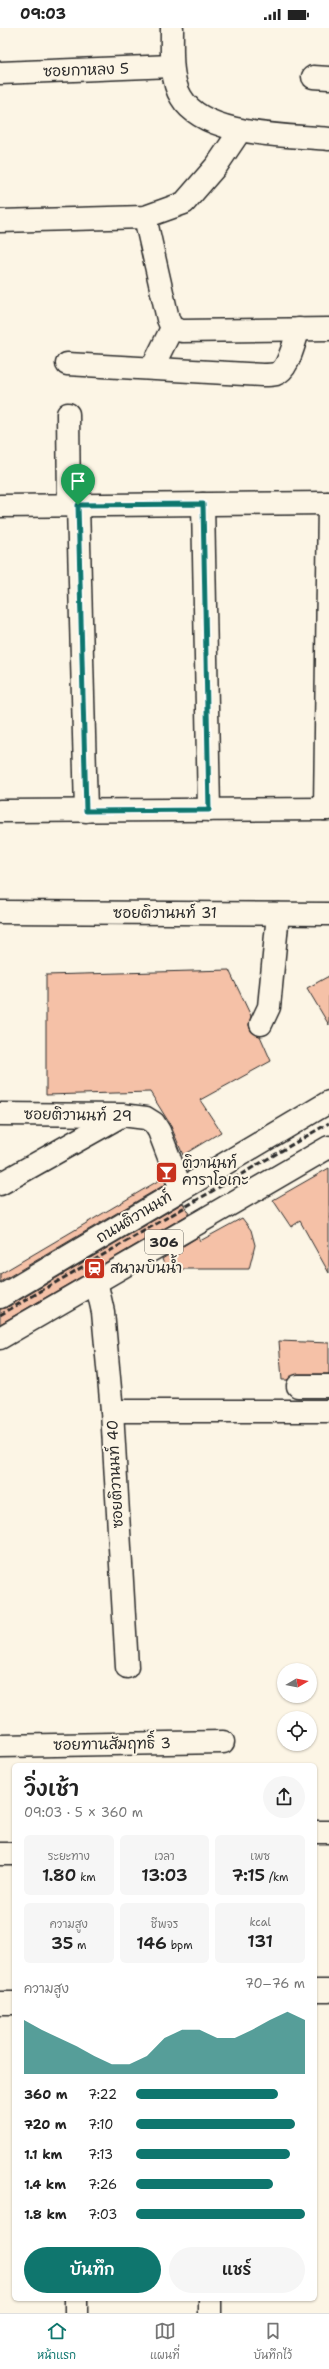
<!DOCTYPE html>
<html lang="th">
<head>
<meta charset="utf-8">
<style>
  :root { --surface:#fff; --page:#f6f6f6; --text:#222; --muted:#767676; --line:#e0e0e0; --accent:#0f766e }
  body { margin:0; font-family:"Shantell Sans","Playpen Sans Thai",sans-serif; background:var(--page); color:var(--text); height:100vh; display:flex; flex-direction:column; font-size:15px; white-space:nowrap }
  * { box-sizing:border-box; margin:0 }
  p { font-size:13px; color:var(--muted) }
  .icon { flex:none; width:22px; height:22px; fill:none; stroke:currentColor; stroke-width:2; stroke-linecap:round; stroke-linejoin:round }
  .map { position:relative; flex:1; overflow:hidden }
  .side { position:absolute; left:12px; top:1735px; width:305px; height:538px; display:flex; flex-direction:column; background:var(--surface); border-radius:6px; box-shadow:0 1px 3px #0004 }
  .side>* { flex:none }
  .needle { width:26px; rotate:80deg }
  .tools { position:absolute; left:277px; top:1635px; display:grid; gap:8px }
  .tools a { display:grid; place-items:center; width:40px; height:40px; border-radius:50%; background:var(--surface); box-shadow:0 1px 3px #0004; font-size:20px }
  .pin { position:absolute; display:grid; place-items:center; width:34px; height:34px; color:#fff; margin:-41px -17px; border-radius:50% 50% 50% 0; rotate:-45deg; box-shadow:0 0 4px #0007 }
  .pin .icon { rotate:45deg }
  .round { display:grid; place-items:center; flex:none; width:42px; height:42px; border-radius:21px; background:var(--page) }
  .overview { display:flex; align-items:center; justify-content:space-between; height:68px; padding:0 12px }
  h1 { font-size:22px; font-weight:600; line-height:30px }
  .figures { display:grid; grid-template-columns:repeat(3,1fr); gap:6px; height:68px; padding:4px 12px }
  .figures div { display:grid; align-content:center; border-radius:6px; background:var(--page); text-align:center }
  .figures b { font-size:17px; font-weight:600 }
  .figures small { font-size:11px; font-weight:400 }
  .figures p { font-size:11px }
  .chart { height:112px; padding:8px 12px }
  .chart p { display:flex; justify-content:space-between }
  .chart svg { width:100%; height:72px; margin-top:4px; fill:var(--accent); opacity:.7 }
  .button { display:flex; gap:8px; margin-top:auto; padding:8px 12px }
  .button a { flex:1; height:46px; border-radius:24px; background:var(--accent); color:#fff; font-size:16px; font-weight:600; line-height:46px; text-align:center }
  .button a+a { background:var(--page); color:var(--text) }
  ul { padding:0 12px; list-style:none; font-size:13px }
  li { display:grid; grid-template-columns:64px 48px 1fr; align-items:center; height:30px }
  li i { height:10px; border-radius:5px; background:var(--accent) }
  .status { display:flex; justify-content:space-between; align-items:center; height:28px; padding:0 20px; background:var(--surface); direction:ltr }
  .status svg { height:11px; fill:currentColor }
  .tab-bar { display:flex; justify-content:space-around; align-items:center; height:56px; border-top:1px solid var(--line); background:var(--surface); font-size:11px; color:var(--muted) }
  .tab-bar a { display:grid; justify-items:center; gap:2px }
  .tab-bar .active { color:var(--accent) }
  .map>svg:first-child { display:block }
  .building { fill:#f5c1a7; stroke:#2b2b2b }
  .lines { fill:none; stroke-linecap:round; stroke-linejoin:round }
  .minor-casing { stroke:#2b2b2b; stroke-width:25 }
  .major-casing { stroke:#2b2b2b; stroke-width:25 }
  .minor { stroke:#fcf5e5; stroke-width:22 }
  .major { stroke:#fcf5e5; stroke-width:22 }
  .rail { stroke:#2b2b2b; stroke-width:3; stroke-dasharray:6 3; stroke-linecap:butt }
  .route-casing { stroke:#fff; stroke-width:8 }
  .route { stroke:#0f766e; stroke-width:5 }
  .labels { text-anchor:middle; stroke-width:4; stroke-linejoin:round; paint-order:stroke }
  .shield { fill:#fcf5e5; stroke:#6a6863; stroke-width:1 }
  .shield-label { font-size:14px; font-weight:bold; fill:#2b2b2b }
  .street-label { font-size:15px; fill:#2b2b2b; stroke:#fcf5e5 }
  .poi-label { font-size:15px; fill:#2b2b2b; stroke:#fcf5e5; text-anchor:start }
</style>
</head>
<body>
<div class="status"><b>09:03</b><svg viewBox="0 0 49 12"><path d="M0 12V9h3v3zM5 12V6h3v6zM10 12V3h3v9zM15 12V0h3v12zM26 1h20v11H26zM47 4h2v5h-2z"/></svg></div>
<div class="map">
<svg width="329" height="2285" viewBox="0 0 329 2285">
  <rect width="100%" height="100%" fill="#fcf5e5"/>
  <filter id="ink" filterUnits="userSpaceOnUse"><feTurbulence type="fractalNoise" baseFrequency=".025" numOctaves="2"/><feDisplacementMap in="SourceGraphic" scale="8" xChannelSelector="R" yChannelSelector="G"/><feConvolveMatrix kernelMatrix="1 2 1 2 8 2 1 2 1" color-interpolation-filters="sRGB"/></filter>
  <g filter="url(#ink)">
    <g class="building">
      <polygon points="229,942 251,988 249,997 251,1003 260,1008 271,1033 200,1072 221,1104 183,1127 170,1096 150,1064 46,1067 46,947"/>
      <polygon points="329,948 329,997 307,960"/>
      <polygon points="329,1140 329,1245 300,1193 291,1199 273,1172"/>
      <polygon points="163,1150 166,1156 0,1254 0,1246"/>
      <polygon points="183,1175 189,1186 0,1296 0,1281 6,1280"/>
      <polygon points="242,1190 251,1202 255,1217 249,1241 166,1241 162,1231 198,1209 200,1213"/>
      <polygon points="279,1313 329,1315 329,1346 298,1346 287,1352 282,1352"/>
    </g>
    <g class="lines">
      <defs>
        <g id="minor">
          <path d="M172,0C172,21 170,51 181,69C204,109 288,107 329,111"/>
          <polyline points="0,45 172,38"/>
          <polyline points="313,49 329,50"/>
          <polyline points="145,189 168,291 172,300 182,303 329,301"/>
          <polyline points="0,193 145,189 184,175 217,137 240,103"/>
          <path d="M67,336L263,347C267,347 272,347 276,346C289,342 294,313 299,301"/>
          <polyline points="152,340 172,300"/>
          <polyline points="68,386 69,477"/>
          <polyline points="203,476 209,782"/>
          <polyline points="78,477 86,783"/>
          <polyline points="0,478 329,475"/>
          <polyline points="325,781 329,475"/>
          <polyline points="0,783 329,781"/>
          <polyline points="0,884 329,886"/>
          <polyline points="261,996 269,979 278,886"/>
          <polyline points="0,1086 122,1087 146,1090 154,1095 159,1103 181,1161"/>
          <polyline points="0,1156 121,1088"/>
          <polyline points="96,1253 103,1284 112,1383 127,1639"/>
          <polyline points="298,1358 329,1358"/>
          <polyline points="112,1383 329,1383"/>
          <polyline points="0,1718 223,1714"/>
          <polyline points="315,1804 329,1804"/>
          <polyline points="0,1826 14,1826"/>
          <polyline points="315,1963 329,1963"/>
          <polyline points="0,1975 14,1975"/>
          <polyline points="76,2285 76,2271"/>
          <polyline points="210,2285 210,2271"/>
        </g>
        <g id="major">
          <polyline points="0,1269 329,1074"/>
          <polyline points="0,1310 329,1119"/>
        </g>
      </defs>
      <use href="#minor" class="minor-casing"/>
      <use href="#major" class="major-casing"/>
      <use href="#minor" class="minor"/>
      <use href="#major" class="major"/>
      <polyline class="rail" points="0,1287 329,1095"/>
    </g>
  </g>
  <g class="lines" filter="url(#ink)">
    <defs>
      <polygon id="route" points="203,476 209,782 86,783 78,477"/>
    </defs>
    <use href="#route" class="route-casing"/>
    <use href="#route" class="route"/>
  </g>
  <defs>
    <symbol id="bar-square" viewBox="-11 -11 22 22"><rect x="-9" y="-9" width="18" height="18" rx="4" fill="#c8321e" stroke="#fcf5e5"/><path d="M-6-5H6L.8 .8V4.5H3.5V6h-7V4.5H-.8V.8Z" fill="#fff"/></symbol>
    <symbol id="station-square" viewBox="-11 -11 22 22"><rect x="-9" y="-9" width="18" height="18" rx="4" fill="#c8321e" stroke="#fcf5e5"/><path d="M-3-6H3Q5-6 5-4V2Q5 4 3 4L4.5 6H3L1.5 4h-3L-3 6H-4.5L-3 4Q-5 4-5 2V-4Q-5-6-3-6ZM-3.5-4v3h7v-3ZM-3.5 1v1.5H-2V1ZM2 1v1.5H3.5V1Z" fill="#fff"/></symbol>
  </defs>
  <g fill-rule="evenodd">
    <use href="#bar-square" x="154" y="1132" width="25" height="25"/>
    <use href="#station-square" x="82" y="1228" width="25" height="25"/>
  </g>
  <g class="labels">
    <rect class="shield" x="145" y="1202" width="38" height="24" rx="3"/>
    <g class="shield-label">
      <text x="164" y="1219">306</text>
    </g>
    <g class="street-label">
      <text transform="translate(86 42) rotate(-2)" y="5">ซอยกาหลง 5</text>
      <text x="165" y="890">ซอยติวานนท์ 31</text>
      <text transform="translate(78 1087) rotate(1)" y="5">ซอยติวานนท์ 29</text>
      <text transform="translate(134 1189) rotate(-31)" y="5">ถนนติวานนท์</text>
      <text transform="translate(115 1446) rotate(-93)" y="5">ซอยติวานนท์ 40</text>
      <text transform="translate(112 1716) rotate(-1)" y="5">ซอยทานสัมฤทธิ์ 3</text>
    </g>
    <g class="poi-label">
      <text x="182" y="1140">ติวานนท์<tspan x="182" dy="17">คาราโอเกะ</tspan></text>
      <text x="110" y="1245">สนามบินน้ำ</text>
    </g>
  </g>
</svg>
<div class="tools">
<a><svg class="needle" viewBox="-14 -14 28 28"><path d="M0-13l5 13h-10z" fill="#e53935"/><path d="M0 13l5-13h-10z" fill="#767676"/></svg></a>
<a><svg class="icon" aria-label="locate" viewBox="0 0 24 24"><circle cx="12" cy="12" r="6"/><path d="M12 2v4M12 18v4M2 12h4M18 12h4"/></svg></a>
</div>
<div class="pin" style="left:78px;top:477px;background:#1e9e55"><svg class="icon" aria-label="arrive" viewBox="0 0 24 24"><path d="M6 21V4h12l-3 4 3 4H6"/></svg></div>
<section class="side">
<div class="overview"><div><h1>วิ่งเช้า</h1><p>09:03 · 5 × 360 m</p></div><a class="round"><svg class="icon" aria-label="share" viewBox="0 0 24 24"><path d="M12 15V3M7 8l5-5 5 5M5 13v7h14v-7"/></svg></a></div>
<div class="figures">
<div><p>ระยะทาง</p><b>1.80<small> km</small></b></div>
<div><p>เวลา</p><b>13:03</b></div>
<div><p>เพซ</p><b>7:15<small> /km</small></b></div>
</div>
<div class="figures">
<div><p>ความสูง</p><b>35<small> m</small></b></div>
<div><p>ชีพจร</p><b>146<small> bpm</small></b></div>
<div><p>kcal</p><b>131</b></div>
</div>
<div class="chart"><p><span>ความสูง</span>70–76 m</p>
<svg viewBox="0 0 160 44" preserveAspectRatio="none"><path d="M0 44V11L10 17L20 22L30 27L40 33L50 38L60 38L70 33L80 22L90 17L100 17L110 22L120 22L130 17L140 11L150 6L160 11V44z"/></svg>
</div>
<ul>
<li><b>360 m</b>7:22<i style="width:84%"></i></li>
<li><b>720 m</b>7:10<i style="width:94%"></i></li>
<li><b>1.1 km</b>7:13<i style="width:91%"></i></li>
<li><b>1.4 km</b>7:26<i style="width:81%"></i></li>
<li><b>1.8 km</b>7:03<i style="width:100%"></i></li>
</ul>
<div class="button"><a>บันทึก</a><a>แชร์</a></div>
</section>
</div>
<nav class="tab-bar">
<a class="active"><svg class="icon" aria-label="home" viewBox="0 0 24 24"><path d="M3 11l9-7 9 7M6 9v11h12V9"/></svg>หน้าแรก</a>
<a><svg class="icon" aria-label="map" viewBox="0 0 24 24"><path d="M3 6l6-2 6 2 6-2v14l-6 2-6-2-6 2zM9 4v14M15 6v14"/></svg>แผนที่</a>
<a><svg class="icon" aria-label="saved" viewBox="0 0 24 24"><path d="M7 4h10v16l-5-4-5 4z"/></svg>บันทึกไว้</a>
</nav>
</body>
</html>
